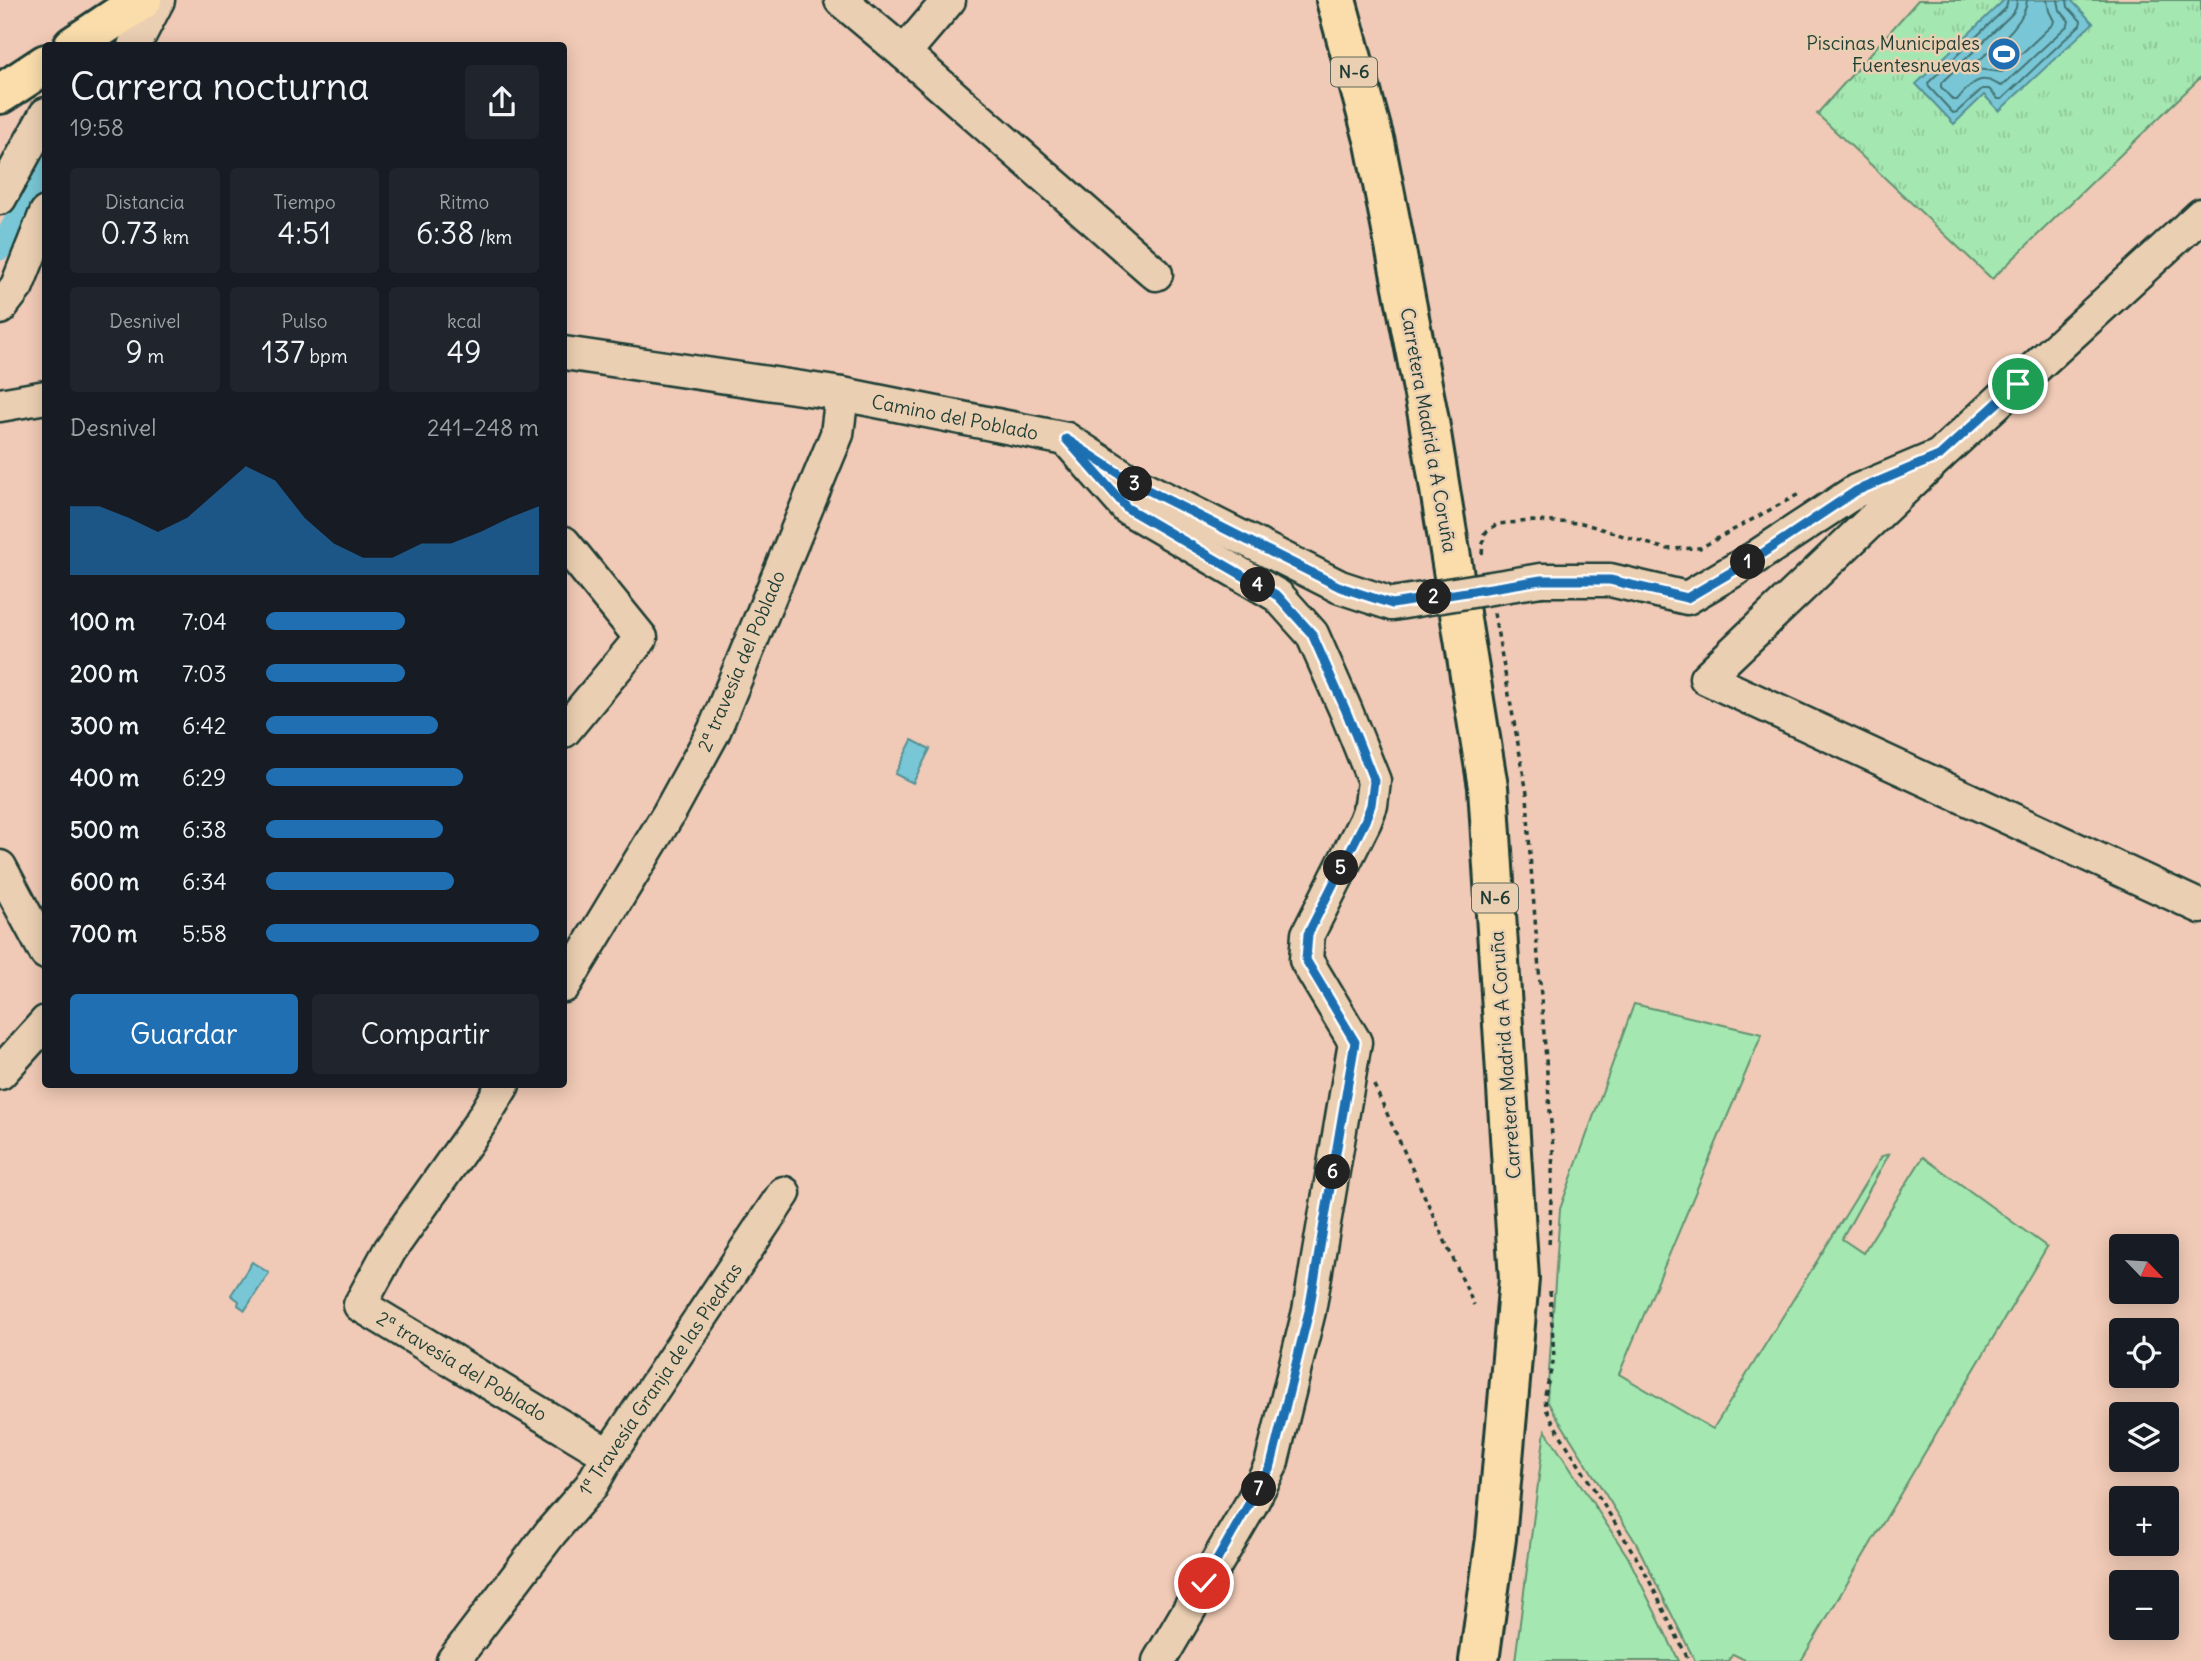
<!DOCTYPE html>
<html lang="es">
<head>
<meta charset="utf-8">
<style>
  :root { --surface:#171b24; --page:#20242c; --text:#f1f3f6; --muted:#9ea1a6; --accent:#1f6fb2 }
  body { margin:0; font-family:Delius,sans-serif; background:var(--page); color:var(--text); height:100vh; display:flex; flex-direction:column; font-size:26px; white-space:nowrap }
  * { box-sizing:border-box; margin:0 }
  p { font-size:23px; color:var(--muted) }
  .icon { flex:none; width:38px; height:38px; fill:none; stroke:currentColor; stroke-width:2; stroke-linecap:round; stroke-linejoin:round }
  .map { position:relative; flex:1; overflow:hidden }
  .side { position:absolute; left:42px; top:42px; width:525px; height:1046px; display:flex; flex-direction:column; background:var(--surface); border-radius:7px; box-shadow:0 4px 18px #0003 }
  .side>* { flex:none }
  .needle { width:46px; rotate:115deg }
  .controls { position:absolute; left:2109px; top:1234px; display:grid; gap:14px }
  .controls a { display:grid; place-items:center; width:70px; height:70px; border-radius:7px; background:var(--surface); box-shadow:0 4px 18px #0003; font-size:35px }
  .pin { position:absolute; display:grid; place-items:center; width:60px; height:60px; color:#fff; margin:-30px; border:4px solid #fff; border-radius:50%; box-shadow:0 2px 7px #0007 }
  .km { position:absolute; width:35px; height:35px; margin:-18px; border-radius:50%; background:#222; color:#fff; font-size:19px; line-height:35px; text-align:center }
  .round { display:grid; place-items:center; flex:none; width:74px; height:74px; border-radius:7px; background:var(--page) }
  .summary { display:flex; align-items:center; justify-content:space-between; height:119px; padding:0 28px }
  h1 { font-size:38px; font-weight:600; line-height:52px }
  .stats { display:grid; grid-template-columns:repeat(3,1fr); gap:10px; height:119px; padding:7px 28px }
  .stats div { display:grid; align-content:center; border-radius:7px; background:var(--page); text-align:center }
  .stats b { font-size:30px; font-weight:600 }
  .stats small { font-size:19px; font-weight:400 }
  .stats p { font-size:19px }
  .chart { height:196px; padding:14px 28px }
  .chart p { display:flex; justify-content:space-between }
  .chart svg { width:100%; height:126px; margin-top:7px; fill:var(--accent); opacity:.7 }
  .cta { display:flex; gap:14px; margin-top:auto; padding:14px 28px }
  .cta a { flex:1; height:80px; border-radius:7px; background:var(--accent); color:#fff; font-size:28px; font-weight:600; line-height:80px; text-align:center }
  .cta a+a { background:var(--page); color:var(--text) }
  ul { padding:0 28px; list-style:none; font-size:23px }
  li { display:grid; grid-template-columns:112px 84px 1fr; align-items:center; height:52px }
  li i { height:18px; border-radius:9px; background:var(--accent) }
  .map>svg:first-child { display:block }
  .grass { fill:#a5e7b1; stroke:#629272; stroke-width:2 }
  .park { fill:url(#park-tufts); stroke:#629272; stroke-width:2 }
  .water { fill:#79c7d6; stroke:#559095; stroke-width:2 }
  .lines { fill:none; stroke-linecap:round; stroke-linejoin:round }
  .shore { stroke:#437475; stroke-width:2 }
  .canal { stroke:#79c7d6; stroke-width:23 }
  .minor-casing { stroke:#1f3d34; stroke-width:37 }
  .major-casing { stroke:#1f3d34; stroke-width:44 }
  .highway-casing { stroke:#1f3d34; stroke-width:44 }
  .path { stroke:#1f3d34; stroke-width:3.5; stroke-dasharray:5 5; stroke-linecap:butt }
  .minor { stroke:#ebcfb2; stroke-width:32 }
  .major { stroke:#faddab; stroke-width:38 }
  .highway { stroke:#faddab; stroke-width:38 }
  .minor-bridge-casing { stroke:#1f3d34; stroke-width:37; stroke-linecap:butt }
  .minor-bridge { stroke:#ebcfb2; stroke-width:32 }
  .route-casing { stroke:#fff; stroke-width:14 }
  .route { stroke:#1f6fb2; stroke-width:9 }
  .labels { text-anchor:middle; stroke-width:5; stroke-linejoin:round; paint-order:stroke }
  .shield { fill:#ebcfb2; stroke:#5c695a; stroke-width:2 }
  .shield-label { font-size:18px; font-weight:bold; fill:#1f3d34 }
  .poi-label { font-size:19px; fill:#1f3d34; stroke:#ebcfb2; text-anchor:end }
  .street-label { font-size:19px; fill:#1f3d34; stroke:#ebcfb2 }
</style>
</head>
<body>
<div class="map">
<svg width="2201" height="1661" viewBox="0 0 2201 1661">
  <defs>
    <pattern id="park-tufts" width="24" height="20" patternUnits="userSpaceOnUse" patternTransform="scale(1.75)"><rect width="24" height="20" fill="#a5e7b1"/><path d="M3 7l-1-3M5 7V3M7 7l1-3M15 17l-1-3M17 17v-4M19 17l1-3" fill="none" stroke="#8ec799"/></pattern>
  </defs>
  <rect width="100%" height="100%" fill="#f0cab6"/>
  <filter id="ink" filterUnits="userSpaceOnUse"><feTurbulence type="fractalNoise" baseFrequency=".0143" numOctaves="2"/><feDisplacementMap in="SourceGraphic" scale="14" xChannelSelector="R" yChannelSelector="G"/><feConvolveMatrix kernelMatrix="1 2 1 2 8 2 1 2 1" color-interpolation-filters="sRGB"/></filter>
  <g filter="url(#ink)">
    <g class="grass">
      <polygon points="1634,1004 1762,1034 1619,1374 1713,1429 1882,1156 1889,1154 1842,1239 1863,1253 1923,1157 2047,1247 1801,1661 1747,1661 1733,1654 1728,1661 1695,1661 1636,1543 1547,1401 1560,1209"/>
      <polygon points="1545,1430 1628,1557 1679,1661 1515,1661"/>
    </g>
    <polygon class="park" points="1918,0 2201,0 2201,77 1992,279 1817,114"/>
    <g class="water">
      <polygon points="2004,0 2071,0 2093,23 1999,111 1984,95 1954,124 1916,84"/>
      <polygon points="912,740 930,749 913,783 895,774"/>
      <polygon points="252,1262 269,1273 245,1310 238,1305 239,1301 231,1295"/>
    </g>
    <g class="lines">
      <g class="shore">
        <polyline points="2008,0 2006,8 1928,83 1929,87 1953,113 1957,112 1982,89 1989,89 1998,99 2002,99 2080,25 2081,21 2068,7 2067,0"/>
        <path d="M2017,0L2016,8L2012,14L1941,83V87L1953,100H1957C1964,92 1974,78 1986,80C1992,80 1997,85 2002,86L2068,25L2069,21L2060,10L2058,0"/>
        <path d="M2027,0C2026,24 1992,48 1975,64L1976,69L2002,72L2053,24L2054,21L2049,11L2047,0"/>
      </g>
      <polyline class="canal" points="0,249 46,166"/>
      <defs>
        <g id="minor">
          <polyline points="841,0 904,53 949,0"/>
          <polyline points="134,46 158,0"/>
          <polyline points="904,53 1156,274"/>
          <polyline points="0,198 46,114"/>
          <polyline points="0,308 17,286 46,213"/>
          <polyline points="564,353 842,394 1066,439 1132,482 1340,587 1392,604"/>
          <polyline points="0,405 46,397"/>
          <polyline points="1066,439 1127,508 1278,596 1312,634 1346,711 1374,781 1371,805 1365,821 1308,934 1306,960 1355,1042 1309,1311 1271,1465 1250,1506 1159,1661"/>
          <polyline points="1939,456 1706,678 2201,907"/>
          <polyline points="564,543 641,638 564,731"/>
          <polyline points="1541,580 1610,580 1687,598 1753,559 1856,491 1939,456 2201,215"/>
          <polyline points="0,867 46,953"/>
          <polyline points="564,986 669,813 714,731 837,434 842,394"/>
          <polyline points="0,1073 46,1022"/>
          <polyline points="503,1085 480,1123 390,1250 360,1305 609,1455"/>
          <polyline points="453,1661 551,1532 591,1486 609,1455 784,1193"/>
        </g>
        <g id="major">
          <polyline points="73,46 142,0"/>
          <polyline points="0,94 46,64"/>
        </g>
        <polyline id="highway" points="1336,0 1375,143 1428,415 1488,787 1519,1279 1496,1538 1479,1661"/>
      </defs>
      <use href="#minor" class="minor-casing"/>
      <use href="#major" class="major-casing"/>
      <use href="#highway" class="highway-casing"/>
      <g class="path">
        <polyline points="1482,554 1484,534 1497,524 1532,521 1582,523 1666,549 1700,548 1799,494"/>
        <polyline points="1494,613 1527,793 1530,855 1553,1149 1549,1248"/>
        <polyline points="1374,1085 1474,1305"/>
        <polyline points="1550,1291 1554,1358 1545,1395 1546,1409 1558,1431 1644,1570 1689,1661"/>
      </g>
      <use href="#minor" class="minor"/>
      <use href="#major" class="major"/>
      <use href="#highway" class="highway"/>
      <defs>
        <polyline id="minor-bridge" points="1392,604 1541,580"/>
      </defs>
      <use href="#minor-bridge" class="minor-bridge-casing"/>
      <use href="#minor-bridge" class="minor-bridge"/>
    </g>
  </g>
  <g class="lines" filter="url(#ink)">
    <defs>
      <polyline id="route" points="1204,1583 1271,1465 1309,1311 1355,1042 1306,960 1308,934 1365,821 1371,805 1374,781 1346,711 1312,634 1278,596 1127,508 1066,439 1132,482 1340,587 1392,604 1541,580 1610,580 1687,598 1754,559 1856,491 1939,456 2018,384"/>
    </defs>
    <use href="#route" class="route-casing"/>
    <use href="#route" class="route"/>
  </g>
  <defs>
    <symbol id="stadium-disc" viewBox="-11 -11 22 22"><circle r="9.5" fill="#1f6fb2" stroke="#ebcfb2"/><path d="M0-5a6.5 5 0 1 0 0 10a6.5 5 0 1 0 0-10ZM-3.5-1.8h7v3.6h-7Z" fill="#fff"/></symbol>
  </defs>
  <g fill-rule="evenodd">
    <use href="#stadium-disc" x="1985" y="35" width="38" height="38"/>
  </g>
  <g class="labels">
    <g class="shield">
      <rect x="1331" y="57.5" width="46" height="29" rx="5"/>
      <rect x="1472" y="883.5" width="46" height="29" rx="5"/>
    </g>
    <g class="shield-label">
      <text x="1354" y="78">N-6</text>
      <text x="1495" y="904">N-6</text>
    </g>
    <g class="poi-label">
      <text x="1980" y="50">Piscinas Municipales<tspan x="1980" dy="22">Fuentesnuevas</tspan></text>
    </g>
    <g class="street-label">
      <text transform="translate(955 417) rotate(11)" y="7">Camino del Poblado</text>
      <text transform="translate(1429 430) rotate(80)" y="7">Carretera Madrid a A Coruña</text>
      <text transform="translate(741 661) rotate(-67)" y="7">2ª travesía del Poblado</text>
      <text transform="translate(1505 1055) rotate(-94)" y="7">Carretera Madrid a A Coruña</text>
      <text transform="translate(462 1366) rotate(31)" y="7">2ª travesía del Poblado</text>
      <text transform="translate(660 1379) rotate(-56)" y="7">1ª Travesía Granja de las Piedras</text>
    </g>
  </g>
</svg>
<div class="controls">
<a><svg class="needle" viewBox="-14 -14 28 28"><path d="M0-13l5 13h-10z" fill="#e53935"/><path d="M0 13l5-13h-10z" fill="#9ea1a6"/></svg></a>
<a><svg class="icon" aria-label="locate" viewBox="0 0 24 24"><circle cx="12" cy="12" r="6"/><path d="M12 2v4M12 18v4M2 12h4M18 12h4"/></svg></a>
<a><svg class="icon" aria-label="layers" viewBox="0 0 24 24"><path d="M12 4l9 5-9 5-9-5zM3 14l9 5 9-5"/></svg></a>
<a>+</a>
<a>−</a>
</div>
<div class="pin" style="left:2018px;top:384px;background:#1e9e55"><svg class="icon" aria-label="arrive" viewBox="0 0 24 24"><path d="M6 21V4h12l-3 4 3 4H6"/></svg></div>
<div class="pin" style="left:1204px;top:1583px;background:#d93025"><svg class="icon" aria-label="check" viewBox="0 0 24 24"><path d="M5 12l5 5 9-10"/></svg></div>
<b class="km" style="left:1748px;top:562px">1</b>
<b class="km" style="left:1434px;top:597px">2</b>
<b class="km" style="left:1135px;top:484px">3</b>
<b class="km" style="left:1258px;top:585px">4</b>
<b class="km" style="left:1341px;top:868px">5</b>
<b class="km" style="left:1333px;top:1172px">6</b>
<b class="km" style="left:1259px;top:1489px">7</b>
<section class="side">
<div class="summary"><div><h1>Carrera nocturna</h1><p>19:58</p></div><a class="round"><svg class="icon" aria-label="share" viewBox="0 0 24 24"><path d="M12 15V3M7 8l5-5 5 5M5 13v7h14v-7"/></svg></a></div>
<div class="stats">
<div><p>Distancia</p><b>0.73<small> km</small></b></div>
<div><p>Tiempo</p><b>4:51</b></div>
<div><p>Ritmo</p><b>6:38<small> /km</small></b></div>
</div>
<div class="stats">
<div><p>Desnivel</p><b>9<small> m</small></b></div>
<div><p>Pulso</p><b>137<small> bpm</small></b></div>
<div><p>kcal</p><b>49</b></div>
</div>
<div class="chart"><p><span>Desnivel</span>241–248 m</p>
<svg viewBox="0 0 160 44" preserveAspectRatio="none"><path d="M0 44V20L10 20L20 24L30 29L40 24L50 15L60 6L70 11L80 24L90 33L100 38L110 38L120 33L130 33L140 29L150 24L160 20V44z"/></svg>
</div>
<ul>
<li><b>100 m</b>7:04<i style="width:51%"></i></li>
<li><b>200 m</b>7:03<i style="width:51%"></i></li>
<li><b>300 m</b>6:42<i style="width:63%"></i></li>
<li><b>400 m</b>6:29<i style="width:72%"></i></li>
<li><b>500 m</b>6:38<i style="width:65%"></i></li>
<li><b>600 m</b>6:34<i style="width:69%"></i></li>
<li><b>700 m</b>5:58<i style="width:100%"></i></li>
</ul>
<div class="cta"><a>Guardar</a><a>Compartir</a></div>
</section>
</div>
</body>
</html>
